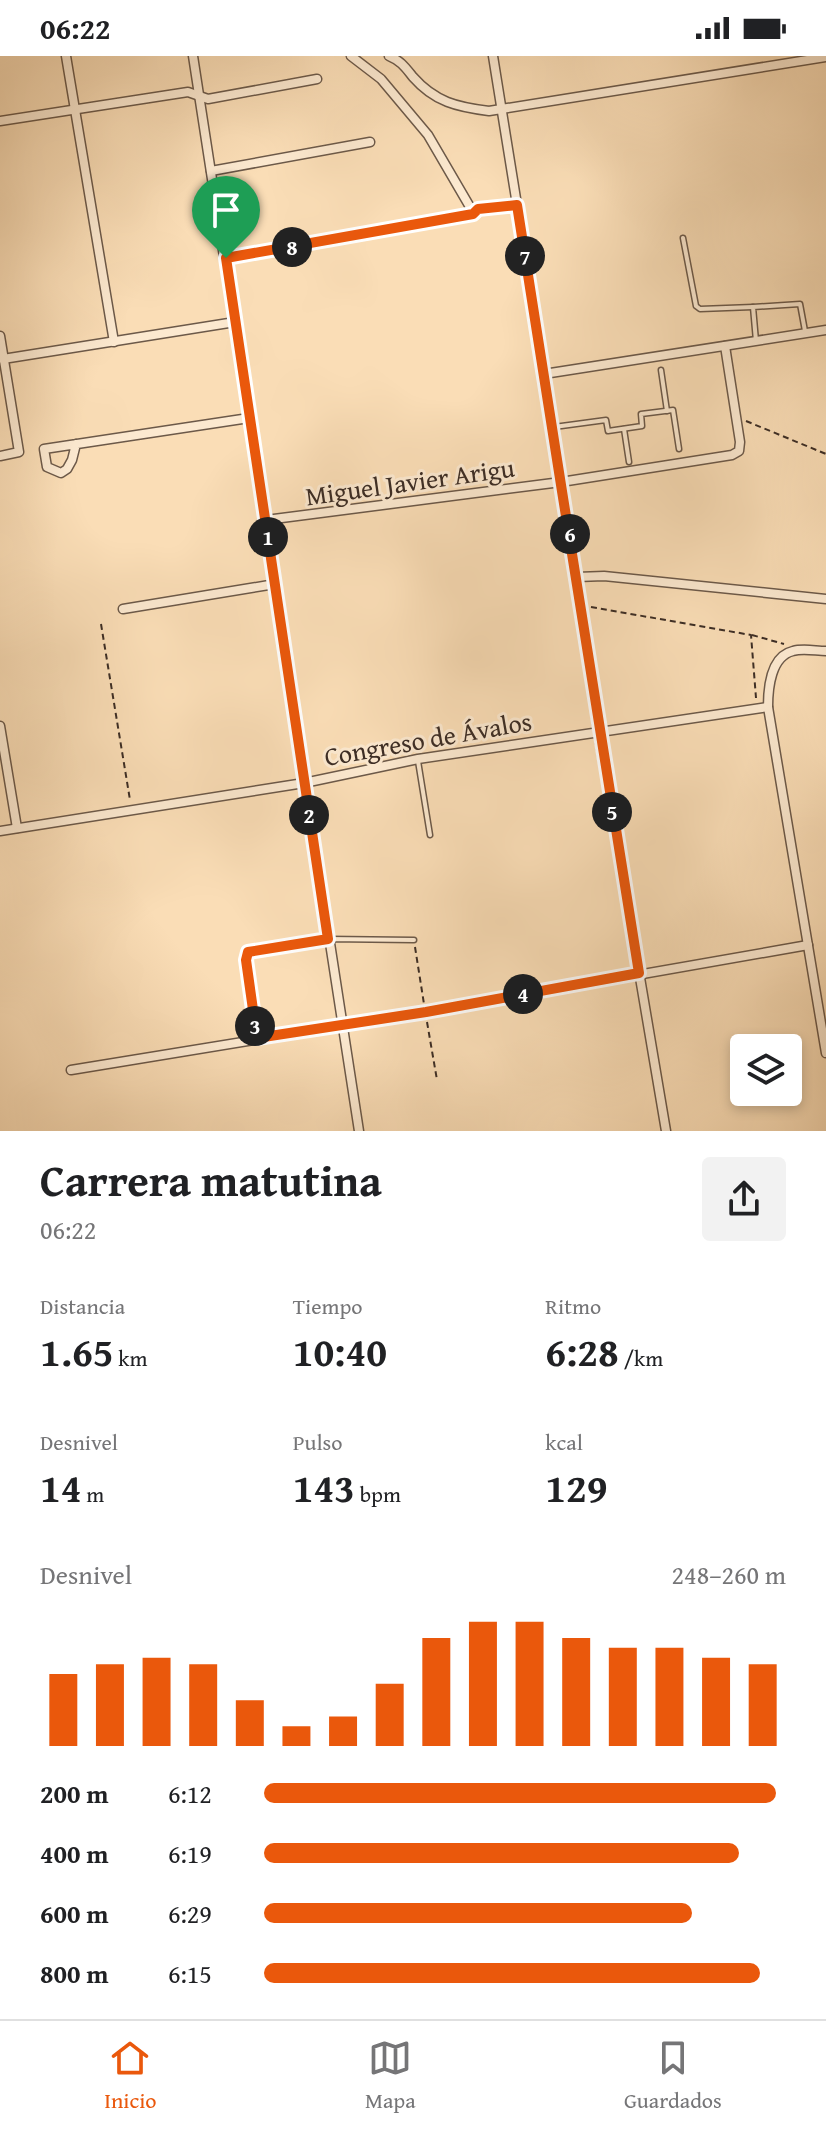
<!DOCTYPE html>
<html lang="es">
<head>
<meta charset="utf-8">
<style>
  :root { --surface:#fff; --page:#f2f2f2; --text:#202124; --muted:#757577; --line:#e0e0e0; --accent:#ea580c }
  body { margin:0; font-family:"Gentium Book Plus",serif; background:var(--page); color:var(--text); height:100vh; display:flex; flex-direction:column; font-size:30px; white-space:nowrap }
  * { box-sizing:border-box; margin:0 }
  p { font-size:26px; color:var(--muted) }
  .icon { flex:none; width:44px; height:44px; fill:none; stroke:currentColor; stroke-width:2; stroke-linecap:round; stroke-linejoin:round }
  .map { position:relative; height:1075px; overflow:hidden }
  .details { display:flex; flex-direction:column; background:var(--surface); flex:1 }
  .details>* { flex:none }
  .controls { position:absolute; left:730px; top:978px; display:grid; gap:16px }
  .controls a { display:grid; place-items:center; width:72px; height:72px; border-radius:8px; background:var(--surface); box-shadow:0 4px 12px #0003; font-size:40px }
  .pin { position:absolute; display:grid; place-items:center; width:68px; height:68px; color:#fff; margin:-82px -34px; border-radius:50% 50% 50% 0; rotate:-45deg; box-shadow:0 0 8px #0007 }
  .pin .icon { rotate:45deg }
  .km { position:absolute; width:40px; height:40px; margin:-20px; border-radius:50%; background:#222; color:#fff; font-size:22px; line-height:40px; text-align:center }
  .round { display:grid; place-items:center; flex:none; width:84px; height:84px; border-radius:8px; background:var(--page) }
  .head { display:flex; align-items:center; justify-content:space-between; height:136px; padding:0 40px }
  h1 { font-size:44px; font-weight:700; line-height:60px }
  .stats { display:grid; grid-template-columns:repeat(3,1fr); gap:12px; height:136px; padding:8px 40px }
  .stats div { display:grid; align-content:center }
  .stats b { font-size:40px; font-weight:700 }
  .stats small { font-size:22px; font-weight:400 }
  .stats p { font-size:22px }
  .chart { height:224px; padding:16px 40px }
  .chart p { display:flex; justify-content:space-between }
  .chart svg { width:100%; height:144px; margin-top:8px; stroke:var(--accent); stroke-width:6 }
  ul { padding:0 40px; list-style:none; font-size:26px }
  li { display:grid; grid-template-columns:128px 96px 1fr; align-items:center; height:60px }
  li i { height:20px; border-radius:10px; background:var(--accent) }
  .status { display:flex; justify-content:space-between; align-items:center; height:56px; padding:0 40px; background:var(--surface); direction:ltr }
  .status svg { height:22px; fill:currentColor }
  .tabs { display:flex; justify-content:space-around; align-items:center; height:112px; border-top:2px solid var(--line); background:var(--surface); font-size:22px; color:var(--muted) }
  .tabs a { display:grid; justify-items:center; gap:4px }
  .tabs .selected { color:var(--accent) }
  .map>svg:first-child { display:block }
  .lines { fill:none; stroke-linecap:round; stroke-linejoin:round }
  .lane-casing { stroke:#6c5949; stroke-width:7 }
  .street-casing { stroke:#6c5949; stroke-width:11 }
  .path { stroke:#3c2d25; stroke-width:2; stroke-dasharray:6 4; stroke-linecap:butt }
  .lane { stroke:#fce9d0; stroke-width:4 }
  .street { stroke:#fce9d0; stroke-width:8 }
  .route-casing { stroke:#fff; stroke-width:16 }
  .route { stroke:#ea580c; stroke-width:10 }
  .labels { text-anchor:middle; stroke-width:6; stroke-linejoin:round; paint-order:stroke }
  .street-label { font-size:26px; fill:#3c2d25; stroke:#fce9d0 }
</style>
</head>
<body>
<div class="status"><b>06:22</b><svg viewBox="0 0 49 12"><path d="M0 12V9h3v3zM5 12V6h3v6zM10 12V3h3v9zM15 12V0h3v12zM26 1h20v11H26zM47 4h2v5h-2z"/></svg></div>
<div class="map">
<svg width="826" height="1075" viewBox="0 0 826 1075">
  <rect width="100%" height="100%" fill="#faddb6"/>
  <filter id="stains"><feTurbulence type="fractalNoise" baseFrequency=".0025" numOctaves="4"/><feColorMatrix values="0 0 0 0 .2 0 0 0 0 .09 0 0 0 0 .02 0 0 0 .5 -.17"/></filter>
  <radialGradient id="worn" r=".72"><stop offset=".6" stop-color="#630" stop-opacity="0"/><stop offset="1" stop-color="#630" stop-opacity=".3"/></radialGradient>
  <g class="lines">
    <defs>
      <g id="lane">
        <polyline points="683,182 696,250 700,253 753,251"/>
        <polyline points="756,285 753,251 800,248 805,275"/>
        <polyline points="661,314 667,355"/>
        <polyline points="554,371 606,364 608,375 642,370 641,358 673,354 679,393"/>
        <polyline points="624,373 629,406"/>
        <polyline points="418,705 430,779"/>
        <polyline points="257,982 246,904 251,894 328,883 414,884"/>
      </g>
      <g id="street">
        <polyline points="66,0 114,286"/>
        <polyline points="193,0 359,1075"/>
        <polyline points="351,0 381,23 428,79 470,151 478,153 517,149"/>
        <path d="M389,0C401,5 405,11 413,21C435,46 457,51 489,55L826,1"/>
        <polyline points="493,0 577,521 598,674 666,1075"/>
        <polyline points="0,65 188,36 208,43 317,23"/>
        <polyline points="211,115 370,86"/>
        <polyline points="226,202 413,170"/>
        <polyline points="0,280 19,396 0,400"/>
        <polyline points="3,303 235,266"/>
        <polyline points="544,318 826,274"/>
        <polyline points="76,388 72,404 67,413 61,417 47,411 44,393 249,362"/>
        <polyline points="266,464 561,426 732,399 739,395 740,386 725,290"/>
        <polyline points="577,521 604,520 826,543"/>
        <polyline points="123,553 275,528"/>
        <path d="M826,595C816,595 803,592 793,595C771,600 768,632 768,651L826,997"/>
        <polyline points="0,670 17,772"/>
        <polyline points="0,775 304,727 418,703 768,651"/>
        <polyline points="71,1014 426,956 808,889"/>
      </g>
    </defs>
    <use href="#lane" class="lane-casing"/>
    <use href="#street" class="street-casing"/>
    <g class="path">
      <polyline points="422,169 467,160"/>
      <polyline points="746,365 826,398"/>
      <polyline points="591,551 751,579 756,642"/>
      <polyline points="101,568 130,744"/>
      <polyline points="752,579 784,588"/>
      <polyline points="415,891 424,948"/>
      <polyline points="427,966 437,1024"/>
    </g>
    <use href="#lane" class="lane"/>
    <use href="#street" class="street"/>
  </g>
  <g class="lines">
    <defs>
      <path id="route" d="M517,149C558,405 596,661 639,917L426,956L257,982L246,904L248,896L328,883L226,202L473,158L478,153Z"/>
    </defs>
    <use href="#route" class="route-casing"/>
    <use href="#route" class="route"/>
  </g>
  <g class="labels">
    <g class="street-label">
      <text transform="translate(410 426) rotate(-8)" y="9">Miguel Javier Arigu</text>
      <text transform="translate(428 683) rotate(-10)" y="9">Congreso de Ávalos</text>
    </g>
  </g>
  <rect width="100%" height="100%" filter="url(#stains)"/>
  <rect width="100%" height="100%" fill="url(#worn)"/>
</svg>
<div class="controls">
<a><svg class="icon" aria-label="layers" viewBox="0 0 24 24"><path d="M12 4l9 5-9 5-9-5zM3 14l9 5 9-5"/></svg></a>
</div>
<div class="pin" style="left:226px;top:202px;background:#1e9e55"><svg class="icon" aria-label="arrive" viewBox="0 0 24 24"><path d="M6 21V4h12l-3 4 3 4H6"/></svg></div>
<b class="km" style="left:268px;top:481px">1</b>
<b class="km" style="left:309px;top:759px">2</b>
<b class="km" style="left:255px;top:970px">3</b>
<b class="km" style="left:523px;top:938px">4</b>
<b class="km" style="left:612px;top:756px">5</b>
<b class="km" style="left:570px;top:478px">6</b>
<b class="km" style="left:525px;top:200px">7</b>
<b class="km" style="left:292px;top:191px">8</b>
</div>
<section class="details">
<div class="head"><div><h1>Carrera matutina</h1><p>06:22</p></div><a class="round"><svg class="icon" aria-label="share" viewBox="0 0 24 24"><path d="M12 15V3M7 8l5-5 5 5M5 13v7h14v-7"/></svg></a></div>
<div class="stats">
<div><p>Distancia</p><b>1.65<small> km</small></b></div>
<div><p>Tiempo</p><b>10:40</b></div>
<div><p>Ritmo</p><b>6:28<small> /km</small></b></div>
</div>
<div class="stats">
<div><p>Desnivel</p><b>14<small> m</small></b></div>
<div><p>Pulso</p><b>143<small> bpm</small></b></div>
<div><p>kcal</p><b>129</b></div>
</div>
<div class="chart"><p><span>Desnivel</span>248–260 m</p>
<svg viewBox="0 0 160 44" preserveAspectRatio="none"><path d="M5 44V22M15 44V19M25 44V17M35 44V19M45 44V30M55 44V38M65 44V35M75 44V25M85 44V11M95 44V6M105 44V6M115 44V11M125 44V14M135 44V14M145 44V17M155 44V19"/></svg>
</div>
<ul>
<li><b>200 m</b>6:12<i style="width:98%"></i></li>
<li><b>400 m</b>6:19<i style="width:91%"></i></li>
<li><b>600 m</b>6:29<i style="width:82%"></i></li>
<li><b>800 m</b>6:15<i style="width:95%"></i></li>
</ul>
</section>
<nav class="tabs">
<a class="selected"><svg class="icon" aria-label="home" viewBox="0 0 24 24"><path d="M3 11l9-7 9 7M6 9v11h12V9"/></svg>Inicio</a>
<a><svg class="icon" aria-label="map" viewBox="0 0 24 24"><path d="M3 6l6-2 6 2 6-2v14l-6 2-6-2-6 2zM9 4v14M15 6v14"/></svg>Mapa</a>
<a><svg class="icon" aria-label="saved" viewBox="0 0 24 24"><path d="M7 4h10v16l-5-4-5 4z"/></svg>Guardados</a>
</nav>
</body>
</html>
